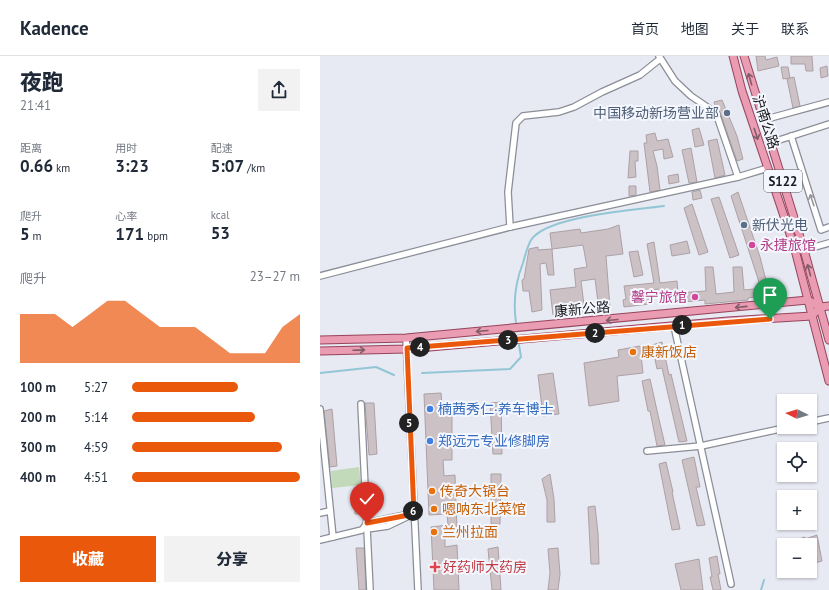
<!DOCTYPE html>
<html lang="zh">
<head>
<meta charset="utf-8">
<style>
  :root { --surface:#fff; --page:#f2f2f3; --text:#1f2937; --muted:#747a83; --line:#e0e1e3; --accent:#ea580c }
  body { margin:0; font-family:"PT Sans","Noto Sans SC",sans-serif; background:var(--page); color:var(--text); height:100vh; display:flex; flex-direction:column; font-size:15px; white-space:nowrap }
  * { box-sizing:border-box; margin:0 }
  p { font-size:13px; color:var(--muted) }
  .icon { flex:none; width:22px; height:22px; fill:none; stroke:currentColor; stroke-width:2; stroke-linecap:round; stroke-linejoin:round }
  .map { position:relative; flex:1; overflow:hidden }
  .panel { display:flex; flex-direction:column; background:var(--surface); width:320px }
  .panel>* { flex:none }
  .needle { width:26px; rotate:275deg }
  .fabs { position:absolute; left:457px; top:338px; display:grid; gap:8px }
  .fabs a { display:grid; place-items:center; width:40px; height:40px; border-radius:0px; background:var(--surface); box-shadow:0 1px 3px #0004; font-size:20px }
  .pin { position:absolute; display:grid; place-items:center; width:34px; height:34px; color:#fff; margin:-41px -17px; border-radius:50% 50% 50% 0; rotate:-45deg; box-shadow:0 0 4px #0007 }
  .pin .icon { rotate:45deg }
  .km { position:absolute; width:20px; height:20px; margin:-10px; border-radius:50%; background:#222; color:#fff; font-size:11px; line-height:20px; text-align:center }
  .round { display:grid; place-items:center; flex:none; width:42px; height:42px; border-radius:0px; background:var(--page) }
  .overview { display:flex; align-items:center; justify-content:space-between; height:68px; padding:0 20px }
  h1 { font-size:22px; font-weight:800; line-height:30px }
  .stats { display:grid; grid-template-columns:repeat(3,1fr); gap:6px; height:68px; padding:4px 20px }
  .stats div { display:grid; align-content:center }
  .stats b { font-size:17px; font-weight:800 }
  .stats small { font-size:11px; font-weight:400 }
  .stats p { font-size:11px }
  .chart { height:112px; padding:8px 20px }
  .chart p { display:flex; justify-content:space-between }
  .chart svg { width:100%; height:72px; margin-top:4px; fill:var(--accent); opacity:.7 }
  .primary-button { display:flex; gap:8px; margin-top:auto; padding:8px 20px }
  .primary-button a { flex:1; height:46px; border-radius:0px; background:var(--accent); color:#fff; font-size:16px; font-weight:800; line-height:46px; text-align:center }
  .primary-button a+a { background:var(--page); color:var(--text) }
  ul { padding:0 20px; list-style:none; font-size:13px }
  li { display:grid; grid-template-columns:64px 48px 1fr; align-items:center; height:30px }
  li i { height:10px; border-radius:5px; background:var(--accent) }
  header { display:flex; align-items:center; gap:24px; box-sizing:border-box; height:56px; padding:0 20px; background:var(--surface); border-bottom:1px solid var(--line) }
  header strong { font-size:19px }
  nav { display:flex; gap:22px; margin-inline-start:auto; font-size:14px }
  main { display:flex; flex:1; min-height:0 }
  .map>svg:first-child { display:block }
  .green { fill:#c2d9ba }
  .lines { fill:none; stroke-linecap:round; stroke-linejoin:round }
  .stream { stroke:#93c6d5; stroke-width:2 }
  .building { fill:#ccc1c5; stroke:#aca1a5 }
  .minor-casing { stroke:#8b8e96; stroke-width:8 }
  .major-casing { stroke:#97445c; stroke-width:9 }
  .minor { stroke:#fff; stroke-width:5.5 }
  .major { stroke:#e99cb2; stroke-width:7 }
  .oneway { stroke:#825c68 }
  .oneway2 { stroke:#98989a }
  .route-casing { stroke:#fff; stroke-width:8 }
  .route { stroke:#ea580c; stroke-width:5 }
  .service-dot { fill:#5c6f8a; stroke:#f5f7fe; stroke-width:1.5 }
  .hotel-dot { fill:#d1479c; stroke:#f5f7fe; stroke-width:1.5 }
  .food-dot { fill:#e8710a; stroke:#f5f7fe; stroke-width:1.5 }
  .shop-dot { fill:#3f7fe0; stroke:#f5f7fe; stroke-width:1.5 }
  .health-dot { fill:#e0444e; stroke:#f5f7fe; stroke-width:1.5 }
  .labels { text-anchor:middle; stroke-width:4; stroke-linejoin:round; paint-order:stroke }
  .shield { fill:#f5f7fe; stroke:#5c5d61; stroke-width:1 }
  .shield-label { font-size:13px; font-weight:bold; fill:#1a1b1e }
  .service-label { font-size:14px; fill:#4e5e75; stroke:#f5f7fe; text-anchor:end }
  .street-label { font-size:14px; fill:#1a1b1e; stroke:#f5f7fe }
  .hotel-label { font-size:14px; fill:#b23c85; stroke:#f5f7fe; text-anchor:start }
  .food-label { font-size:14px; fill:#c56008; stroke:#f5f7fe; text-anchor:start }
  .shop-label { font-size:14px; fill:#366cbe; stroke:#f5f7fe; text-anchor:start }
  .health-label { font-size:14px; fill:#be3a42; stroke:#f5f7fe; text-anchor:start }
</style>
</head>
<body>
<header>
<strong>Kadence</strong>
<nav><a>首页</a><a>地图</a><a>关于</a><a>联系</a></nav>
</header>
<main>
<section class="panel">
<div class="overview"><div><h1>夜跑</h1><p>21:41</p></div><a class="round"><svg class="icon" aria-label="share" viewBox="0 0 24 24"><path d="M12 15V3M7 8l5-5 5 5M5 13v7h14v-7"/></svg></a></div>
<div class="stats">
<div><p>距离</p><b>0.66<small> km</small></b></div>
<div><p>用时</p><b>3:23</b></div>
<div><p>配速</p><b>5:07<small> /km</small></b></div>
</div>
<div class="stats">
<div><p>爬升</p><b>5<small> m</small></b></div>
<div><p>心率</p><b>171<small> bpm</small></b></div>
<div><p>kcal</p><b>53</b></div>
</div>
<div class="chart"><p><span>爬升</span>23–27 m</p>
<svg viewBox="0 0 160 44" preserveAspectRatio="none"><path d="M0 44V14L10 14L20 14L30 22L40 14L50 6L60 6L70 14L80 22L90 22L100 22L110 30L120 38L130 38L140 38L150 22L160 14V44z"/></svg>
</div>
<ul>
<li><b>100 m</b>5:27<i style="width:63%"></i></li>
<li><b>200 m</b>5:14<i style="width:73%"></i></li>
<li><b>300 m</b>4:59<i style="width:89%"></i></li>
<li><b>400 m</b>4:51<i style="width:100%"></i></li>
</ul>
<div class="primary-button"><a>收藏</a><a>分享</a></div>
</section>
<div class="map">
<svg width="509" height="534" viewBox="0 0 509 534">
  <rect width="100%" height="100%" fill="#e7e9f3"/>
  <polygon class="green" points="39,411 41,429 12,432 11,415"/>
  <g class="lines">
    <g class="stream">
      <path d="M196,267C193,246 195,227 203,207C205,200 207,191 211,184C226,160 315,154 344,150"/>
      <polyline points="0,317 56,311 74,319"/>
      <polyline points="102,317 190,313 201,301 199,289"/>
      <polyline points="441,534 444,524"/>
    </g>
  </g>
  <g class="building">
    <polygon points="436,0 445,0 446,4 457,1 459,10 438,15"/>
    <polygon points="471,0 492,0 493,15 486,15 485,8 471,8"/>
    <polygon points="507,10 508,20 501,22 500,12"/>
    <polygon points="461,11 468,11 470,22 463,23"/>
    <polygon points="474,21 480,50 473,52 467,23"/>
    <polygon points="402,44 417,80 423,103 417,105 400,56 396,52 394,46"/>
    <polygon points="379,72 384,89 375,91 372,74"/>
    <polygon points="335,77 337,85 348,83 353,101 344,103 343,93 333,95 337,110 340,134 330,136 324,87 327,87 326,79"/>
    <polygon points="397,83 405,119 395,122 388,85"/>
    <polygon points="371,92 377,126 369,127 362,94"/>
    <polygon points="310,95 318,95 318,105 315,105 316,121 308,122"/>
    <polygon points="358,118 359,126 349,128 348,120"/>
    <polygon points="309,130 316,130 316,139 309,140"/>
    <polygon points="380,134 382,142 373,144 372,136"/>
    <polygon points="418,136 440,201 448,232 446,237 442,240 428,242 428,244 385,248 385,244 362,246 362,243 341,246 338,233 327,235 329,248 304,251 303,244 306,243 304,230 334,227 327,188 334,186 340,227 357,225 358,237 386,235 385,211 393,211 396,238 414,236 413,211 422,211 424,234 434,233 439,226 411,140"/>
    <polygon points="399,141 419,199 410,202 391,143"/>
    <polygon points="372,148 388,196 379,199 364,152"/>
    <polygon points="299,169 303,198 286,200 290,252 279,254 275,223 261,225 265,257 233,259 230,234 256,231 254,213 267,211 263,189 232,193 230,177 260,173 261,177 288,173"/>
    <polygon points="367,185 370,197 352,200 350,189"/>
    <polygon points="218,191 218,194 232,193 234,219 228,219 226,207 220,208 222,254 212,256 209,235 203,235 202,224 204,223 209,193"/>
    <polygon points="318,195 323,219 314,221 309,196"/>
    <polygon points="342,286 349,319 351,318 367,385 359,386 342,312 337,313 332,289"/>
    <polygon points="320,290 323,317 297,320 299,345 269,350 264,307 299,301 298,294"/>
    <polygon points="233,317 239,358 223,360 218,319"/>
    <polygon points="330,323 338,359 345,389 337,390 330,355 328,355 322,325"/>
    <polygon points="121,337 122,348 132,347 132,404 123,404 124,420 135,419 137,474 125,474 125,491 137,489 139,534 114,534 111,471 128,469 127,458 109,459 104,338"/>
    <polygon points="181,346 182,398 173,398 170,347"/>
    <polygon points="45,347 54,347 57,398 49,399"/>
    <polygon points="12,353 17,410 10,411 4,355"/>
    <polygon points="374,401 380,431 376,431 385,469 377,470 362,404"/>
    <polygon points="346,406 353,436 352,436 360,473 352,474 339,408"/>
    <polygon points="171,418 181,418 180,468 171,468"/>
    <polygon points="230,418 234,443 235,466 227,466 227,444 222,423"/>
    <polygon points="41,431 42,458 35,458 34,432"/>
    <polygon points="275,450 278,477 279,508 271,508 268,451"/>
    <polygon points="497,479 502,505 491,508 490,489 460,489 485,481 485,483"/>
    <polygon points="178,491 181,534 172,534 168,493"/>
    <polygon points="36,492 44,492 46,534 39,534"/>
    <polygon points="238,492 240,518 238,534 228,534 230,517 228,493"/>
    <polygon points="397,500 400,518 398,518 401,534 393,534 390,521 392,521 389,502"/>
    <polygon points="379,503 383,534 361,534 355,508"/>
  </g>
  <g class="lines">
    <defs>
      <g id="minor">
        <polyline points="339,0 355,25 371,40 396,57 418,121"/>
        <polyline points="443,64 509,46"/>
        <polyline points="471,80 501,174 509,171"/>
        <polyline points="450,87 509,68"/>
        <polyline points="190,171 188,136 196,67 203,60 239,56 254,51 282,36 320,19 340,3"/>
        <polyline points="484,194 509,187"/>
        <polyline points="0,220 190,171 418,121 448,112"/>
        <polyline points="354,270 411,528"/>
        <polyline points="86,282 98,534"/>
        <polyline points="41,348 47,473"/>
        <polyline points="0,353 13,481"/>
        <polyline points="490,366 509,362"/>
        <polyline points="327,395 381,390 469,371"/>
        <polyline points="0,457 10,455"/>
        <polyline points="0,484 42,474 47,467 85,459"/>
        <polyline points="50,534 47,473 68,470 93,458"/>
      </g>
      <g id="major">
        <polyline points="413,0 422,35 474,190 509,325"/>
        <polyline points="424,0 484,194 509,284"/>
        <polyline points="500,251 509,250"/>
        <polyline points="0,284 86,282 488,244 500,251"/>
        <polyline points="0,295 87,293 408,265 492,260 500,251"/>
      </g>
    </defs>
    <use href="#minor" class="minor-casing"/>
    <use href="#major" class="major-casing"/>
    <use href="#minor" class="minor"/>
    <use href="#major" class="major"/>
  </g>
  <defs><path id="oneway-shaft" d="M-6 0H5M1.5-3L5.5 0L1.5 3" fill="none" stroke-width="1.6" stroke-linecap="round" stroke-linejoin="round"/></defs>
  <g class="oneway">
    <use href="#oneway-shaft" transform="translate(430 23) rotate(-106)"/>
    <use href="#oneway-shaft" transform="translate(436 78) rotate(72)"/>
    <use href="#oneway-shaft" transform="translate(489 214) rotate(-105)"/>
    <use href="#oneway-shaft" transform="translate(421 251) rotate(174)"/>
    <use href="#oneway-shaft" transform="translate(292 264) rotate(175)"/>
    <use href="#oneway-shaft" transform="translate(162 275) rotate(175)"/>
    <use href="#oneway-shaft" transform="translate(39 294) rotate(-2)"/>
  </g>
  <use class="oneway2" href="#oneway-shaft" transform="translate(492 144) rotate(-108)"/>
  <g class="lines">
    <defs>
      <polyline id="route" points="47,467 94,458 87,292 450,263"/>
    </defs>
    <use href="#route" class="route-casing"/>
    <use href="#route" class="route"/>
  </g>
  <g class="service-dot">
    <circle cx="407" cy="57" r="4"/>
    <circle cx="424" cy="169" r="4"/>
  </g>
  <g class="hotel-dot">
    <circle cx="432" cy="189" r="4"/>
    <circle cx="375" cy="241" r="4"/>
  </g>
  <g class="food-dot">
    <circle cx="313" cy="296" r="4"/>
    <circle cx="112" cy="435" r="4"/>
    <circle cx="114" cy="453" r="4"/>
    <circle cx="114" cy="476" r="4"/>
  </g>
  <g class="shop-dot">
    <circle cx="110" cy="353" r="4"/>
    <circle cx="110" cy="385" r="4"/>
  </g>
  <path class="health-dot" d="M113 505h4v4h4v4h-4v4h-4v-4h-4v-4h4z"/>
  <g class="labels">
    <rect class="shield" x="444" y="114" width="38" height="22" rx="3"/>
    <g class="shield-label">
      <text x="463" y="130">S122</text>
    </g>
    <g class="service-label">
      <text x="399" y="62">中国移动新场营业部</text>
      <text x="432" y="174" text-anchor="start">新伏光电</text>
    </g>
    <g class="street-label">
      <text transform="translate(446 66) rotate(72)" y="5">沪南公路</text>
      <text transform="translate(262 253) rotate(-5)" y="5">康新公路</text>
    </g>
    <g class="hotel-label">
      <text x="440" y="194">永捷旅馆</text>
      <text x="367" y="246" text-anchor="end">馨宁旅馆</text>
    </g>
    <g class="food-label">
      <text x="321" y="301">康新饭店</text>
      <text x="120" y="440">传奇大锅台</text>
      <text x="122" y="458">嗯呐东北菜馆</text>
      <text x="122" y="481">兰州拉面</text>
    </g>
    <g class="shop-label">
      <text x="118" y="358">楠茜秀仁·养车博士</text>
      <text x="118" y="390">郑远元专业修脚房</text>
    </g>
    <g class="health-label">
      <text x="123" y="516">好药师大药房</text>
    </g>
  </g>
</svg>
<div class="fabs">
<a><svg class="needle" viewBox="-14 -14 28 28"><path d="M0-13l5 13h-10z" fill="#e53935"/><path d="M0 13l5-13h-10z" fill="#747a83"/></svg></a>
<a><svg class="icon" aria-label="locate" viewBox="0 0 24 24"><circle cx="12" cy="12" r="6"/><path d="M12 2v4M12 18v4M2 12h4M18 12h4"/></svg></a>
<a>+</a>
<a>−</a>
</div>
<div class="pin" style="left:450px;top:263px;background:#1e9e55"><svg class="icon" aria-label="arrive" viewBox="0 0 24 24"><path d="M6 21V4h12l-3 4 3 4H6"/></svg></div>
<div class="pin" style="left:47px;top:467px;background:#d93025"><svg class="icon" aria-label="check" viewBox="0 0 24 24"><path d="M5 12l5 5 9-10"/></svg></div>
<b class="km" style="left:362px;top:269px">1</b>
<b class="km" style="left:275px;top:277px">2</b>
<b class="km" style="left:188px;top:284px">3</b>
<b class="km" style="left:100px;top:291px">4</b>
<b class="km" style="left:89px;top:367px">5</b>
<b class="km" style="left:93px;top:455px">6</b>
</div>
</main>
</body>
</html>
